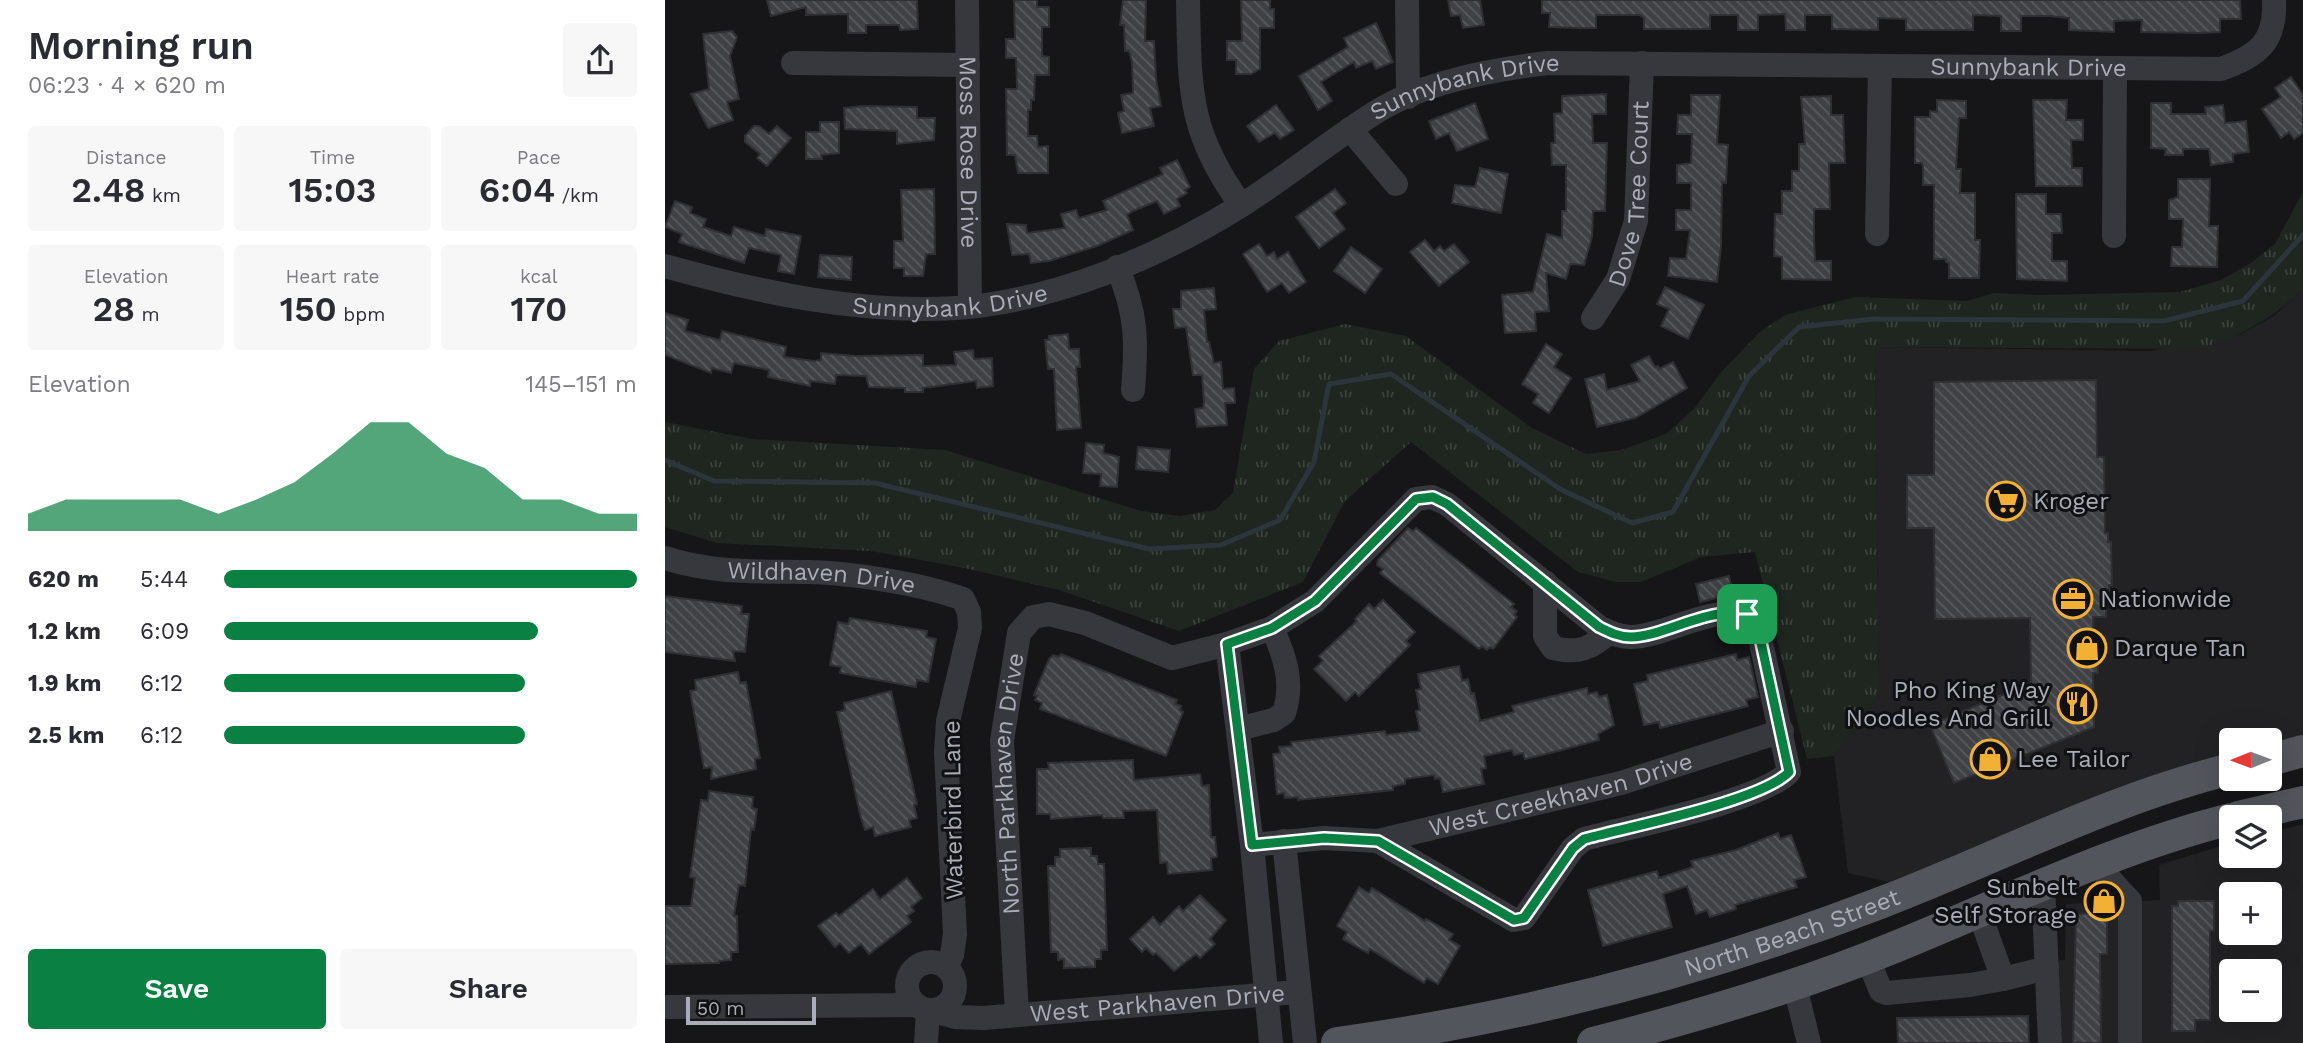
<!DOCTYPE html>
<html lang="en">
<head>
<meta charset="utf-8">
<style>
  :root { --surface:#fff; --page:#f7f7f7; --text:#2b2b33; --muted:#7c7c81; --accent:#0b8043 }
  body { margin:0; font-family:"Work Sans",sans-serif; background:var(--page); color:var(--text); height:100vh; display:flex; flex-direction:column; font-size:26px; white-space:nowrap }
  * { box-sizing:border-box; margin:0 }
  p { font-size:23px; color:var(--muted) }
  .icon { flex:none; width:38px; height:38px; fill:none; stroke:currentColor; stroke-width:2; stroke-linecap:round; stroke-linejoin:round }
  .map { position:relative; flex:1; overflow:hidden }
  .sheet { display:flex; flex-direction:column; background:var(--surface); width:665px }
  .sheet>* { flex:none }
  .needle { width:46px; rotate:269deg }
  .fabs { position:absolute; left:1554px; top:728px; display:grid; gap:14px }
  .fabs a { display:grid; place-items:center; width:63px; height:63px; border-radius:7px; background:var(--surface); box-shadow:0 7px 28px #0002; font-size:35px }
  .scale { position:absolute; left:21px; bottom:18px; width:130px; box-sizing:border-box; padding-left:7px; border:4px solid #a8adb8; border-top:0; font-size:19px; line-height:24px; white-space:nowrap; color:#a8adb8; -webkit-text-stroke:5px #111113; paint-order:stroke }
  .pin { position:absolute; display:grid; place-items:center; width:60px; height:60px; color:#fff; margin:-30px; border-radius:14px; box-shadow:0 4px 10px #0006 }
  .round { display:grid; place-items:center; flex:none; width:74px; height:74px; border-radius:7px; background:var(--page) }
  .head { display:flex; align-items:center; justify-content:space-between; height:119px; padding:0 28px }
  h1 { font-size:38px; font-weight:600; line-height:52px }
  .stats { display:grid; grid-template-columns:repeat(3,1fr); gap:10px; height:119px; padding:7px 28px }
  .stats div { display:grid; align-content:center; border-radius:7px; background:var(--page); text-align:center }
  .stats b { font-size:35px; font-weight:600 }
  .stats small { font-size:19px; font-weight:400 }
  .stats p { font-size:19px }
  .chart { height:196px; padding:14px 28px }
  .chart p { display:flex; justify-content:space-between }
  .chart svg { width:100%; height:126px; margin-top:7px; fill:var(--accent); opacity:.7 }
  .button { display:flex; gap:14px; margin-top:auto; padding:14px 28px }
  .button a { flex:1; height:80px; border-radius:7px; background:var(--accent); color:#fff; font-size:28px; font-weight:600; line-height:80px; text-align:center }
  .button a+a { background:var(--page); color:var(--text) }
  ul { padding:0 28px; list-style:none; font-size:23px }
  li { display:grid; grid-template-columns:112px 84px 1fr; align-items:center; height:52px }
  li i { height:18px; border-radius:9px; background:var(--accent) }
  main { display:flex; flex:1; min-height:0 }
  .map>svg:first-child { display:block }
  .built { fill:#222225; fill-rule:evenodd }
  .grass { fill:url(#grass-tufts) }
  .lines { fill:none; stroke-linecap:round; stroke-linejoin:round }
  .stream { stroke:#2c353c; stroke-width:5 }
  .building { fill:url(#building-back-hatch); stroke:#303034; stroke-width:2 }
  .minor { stroke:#37383d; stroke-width:24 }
  .major { stroke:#53555c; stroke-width:32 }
  .route-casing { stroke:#fff; stroke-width:14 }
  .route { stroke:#0b8043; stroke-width:9 }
  .labels { text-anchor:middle; stroke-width:6; stroke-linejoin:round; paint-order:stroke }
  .street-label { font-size:24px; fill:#a8adb8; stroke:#111113 }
  .poi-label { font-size:24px; fill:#a8adb8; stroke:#111113; text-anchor:start }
</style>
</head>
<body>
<main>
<section class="sheet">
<div class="head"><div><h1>Morning run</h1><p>06:23 · 4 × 620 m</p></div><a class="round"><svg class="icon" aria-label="share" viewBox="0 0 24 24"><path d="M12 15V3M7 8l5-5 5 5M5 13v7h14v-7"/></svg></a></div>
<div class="stats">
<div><p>Distance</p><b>2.48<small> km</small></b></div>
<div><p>Time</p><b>15:03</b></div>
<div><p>Pace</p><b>6:04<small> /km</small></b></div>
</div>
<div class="stats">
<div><p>Elevation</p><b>28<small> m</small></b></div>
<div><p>Heart rate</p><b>150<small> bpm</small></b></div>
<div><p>kcal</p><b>170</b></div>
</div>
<div class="chart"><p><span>Elevation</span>145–151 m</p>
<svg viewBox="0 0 160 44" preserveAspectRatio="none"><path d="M0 44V38L10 33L20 33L30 33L40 33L50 38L60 33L70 27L80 17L90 6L100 6L110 17L120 22L130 33L140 33L150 38L160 38V44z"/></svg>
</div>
<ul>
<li><b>620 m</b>5:44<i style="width:100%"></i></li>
<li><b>1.2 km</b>6:09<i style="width:76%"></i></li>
<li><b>1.9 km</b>6:12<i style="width:73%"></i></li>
<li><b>2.5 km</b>6:12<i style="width:73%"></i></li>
</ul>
<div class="button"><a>Save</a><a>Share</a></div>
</section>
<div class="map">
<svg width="1638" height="1043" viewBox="0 0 1638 1043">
  <defs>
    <pattern id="grass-tufts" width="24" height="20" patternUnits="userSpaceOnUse" patternTransform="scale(1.75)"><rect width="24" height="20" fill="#1e261f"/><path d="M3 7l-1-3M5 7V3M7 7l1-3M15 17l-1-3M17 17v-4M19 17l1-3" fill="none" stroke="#3c433d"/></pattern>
    <pattern id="building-back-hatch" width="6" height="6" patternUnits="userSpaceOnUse" patternTransform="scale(1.75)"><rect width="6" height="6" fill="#404145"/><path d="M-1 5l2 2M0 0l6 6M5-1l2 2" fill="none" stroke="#595a5e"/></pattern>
  </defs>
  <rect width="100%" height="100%" fill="#161618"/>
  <g class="built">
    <polygon points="1638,289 1638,738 1605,744 1605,740 1566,740 1566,752 1224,882 1183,873 1169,756 1214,695 1210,347 1484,351 1576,334 1609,316"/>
    <path d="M1638,824V1043H1388L1386,961L1400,960L1401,904L1495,900L1494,865L1566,843V856H1605V833ZM1566,894H1605V933H1566ZM1566,971H1605V1010H1566Z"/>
  </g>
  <path class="grass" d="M1638,192V289C1603,322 1580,333 1535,349L1210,347L1214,695L1169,756L1142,759L1090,552L1036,557L976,582H951L913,572L746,442L680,501L638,582L514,631L394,590L300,568L206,551L52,543L0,527V422L87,439L280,450L476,511L515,516L550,510L568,493L589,369L614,341L680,324L741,336L867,428L921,454L956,450L1001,434L1029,409L1058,370L1095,332L1120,315L1190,297L1302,301L1329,293L1374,295L1515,292L1556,280L1586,263L1610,244Z"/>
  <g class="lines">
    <polyline class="stream" points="0,460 49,481 210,483 484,549 556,545 615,520 649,462 664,384 726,374 895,489 967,523 1008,512 1084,376 1134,327 1209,319 1499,321 1578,301 1638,235"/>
  </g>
  <g class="building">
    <polygon points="102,0 252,0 253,29 235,30 234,25 201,25 201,33 183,33 183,14 141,15 141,7 106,16"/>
    <polygon points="349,0 372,0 372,7 384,7 384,27 377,27 377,56 384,57 384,75 370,75 369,100 366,100 366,110 363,110 363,136 372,136 373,147 383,146 383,173 353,173 350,155 342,155 341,89 352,89 351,58 341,58 341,39 350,39"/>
    <polygon points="458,0 481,0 480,41 489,41 491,79 496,106 485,108 489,126 457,133 453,113 459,111 456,95 468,93 467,62 464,51 460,51 459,25 455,25"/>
    <polygon points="576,0 605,0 605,9 609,9 609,28 595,28 595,69 586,74 571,74 571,60 562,60 562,41 577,41"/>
    <polygon points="783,0 815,0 819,25 798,28 795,15 786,16"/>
    <polygon points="877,0 1575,0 1576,19 1555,19 1555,32 1536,33 1476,32 1477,20 1449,21 1449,32 1404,30 1404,18 1385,16 1356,16 1356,31 1336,31 1336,16 1308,15 1308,30 1241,30 1241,19 1213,18 1213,30 1167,29 1167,15 1140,15 1140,30 1121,30 1120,14 1093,15 1093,30 1073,30 1073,15 1045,15 1045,29 979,29 979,18 975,15 931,15 931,28 912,28 884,27 885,13 877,13"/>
    <polygon points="711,23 728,62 711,69 707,61 691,68 689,62 656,82 667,101 653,110 634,76 683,47 679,38"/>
    <polygon points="67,31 72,37 65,56 74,99 62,102 68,120 43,128 26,94 44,89 38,34"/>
    <polygon points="1626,77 1638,95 1638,133 1629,139 1624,132 1616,138 1597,109 1616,97 1610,88"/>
    <polygon points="941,94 941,114 927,114 928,143 942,143 940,211 928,211 927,237 919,265 905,264 901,279 881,273 884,311 870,312 871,331 840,333 837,295 868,292 882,234 897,238 897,211 901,211 901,165 887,165 886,143 890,143 889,114 897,113 897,96"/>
    <polygon points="1026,95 1055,95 1052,144 1063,145 1061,183 1057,182 1056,246 1052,282 1003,276 1005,258 1021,259 1025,230 1011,230 1011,210 1026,210 1026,183 1012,183 1012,165 1026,163 1027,134 1012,134 1013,115 1026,115"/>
    <polygon points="1166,96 1166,115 1178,115 1180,163 1164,163 1165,209 1149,209 1149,240 1150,261 1166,261 1166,280 1117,279 1117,257 1109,256 1110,214 1117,214 1117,191 1127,191 1127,171 1134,171 1134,144 1140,144 1136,97"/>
    <polygon points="1272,100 1301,101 1301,118 1294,118 1291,169 1296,169 1295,193 1310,193 1310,240 1315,240 1314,278 1284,278 1284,263 1281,262 1281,259 1269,259 1269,185 1258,185 1258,167 1257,163 1250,163 1250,117 1265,117 1265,111 1272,112"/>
    <polygon points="1368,100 1402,100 1401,120 1418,120 1418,140 1406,140 1407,168 1417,168 1417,186 1371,186"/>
    <polygon points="810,103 823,139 792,151 784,133 771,139 764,121"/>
    <polygon points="1486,103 1506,103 1506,114 1541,114 1540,107 1558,105 1560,123 1581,121 1584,152 1568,154 1568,162 1546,165 1544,149 1518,149 1518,155 1500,155 1501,149 1486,148"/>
    <polygon points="611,105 629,130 615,139 610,133 594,142 582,126"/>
    <polygon points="200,106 252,107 252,118 270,118 269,140 232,144 232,131 180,129 179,108"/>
    <polygon points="155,122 174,122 174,153 156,155 157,159 141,159 141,132 155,132"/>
    <polygon points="89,126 94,126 104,134 112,126 126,138 102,166 92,158 95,154 80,142 80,136"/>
    <polygon points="512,160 525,187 520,190 522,193 512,199 515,206 499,214 492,201 468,211 462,215 468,230 432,246 384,261 366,263 364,254 347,255 342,224 361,225 362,233 400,228 396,214 411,210 414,218 442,210 438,201 498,174 495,168"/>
    <polygon points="815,168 843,174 836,213 787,203 790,185 810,187"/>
    <polygon points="1513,179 1545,179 1544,226 1553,226 1552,267 1506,266 1507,247 1517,247 1518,219 1504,219 1504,200 1513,197"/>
    <polygon points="269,189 270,254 261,254 258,276 239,276 239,268 229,268 229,241 238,241 236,190"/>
    <polygon points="670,189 681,203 668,213 680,229 654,248 631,217"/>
    <polygon points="1351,194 1381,194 1381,214 1396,214 1397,233 1387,233 1387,261 1402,261 1402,281 1352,279"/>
    <polygon points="10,201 27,207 25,213 41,219 38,227 66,236 69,227 100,236 101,229 136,236 129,274 113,271 116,255 84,248 79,263 14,242 17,234 0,227"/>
    <polygon points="760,240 769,251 775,246 779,251 789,244 804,262 774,286 745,252"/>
    <polygon points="594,244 602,256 609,252 612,259 623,252 641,282 624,293 617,283 602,292 578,254"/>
    <polygon points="686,247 717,269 700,293 669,271"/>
    <polygon points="155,255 187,257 186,280 153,277"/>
    <polygon points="1000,287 1039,305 1023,339 996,326 1004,309 992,304"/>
    <polygon points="549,288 551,309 539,310 542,342 544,342 549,363 556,362 558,389 569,388 570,403 560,403 562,425 532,427 530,409 538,408 539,402 537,375 528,375 521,327 510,328 508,309 516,309 516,291"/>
    <polygon points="0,313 23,320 20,331 55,340 57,331 121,347 119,357 149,361 156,360 156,353 191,356 258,355 258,366 291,365 289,352 308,350 309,359 327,358 328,386 312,388 311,381 258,388 258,392 240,392 240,388 204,387 201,376 171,375 170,384 145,381 145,386 103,377 104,370 69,363 66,373 47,368 46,373 0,355"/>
    <polygon points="403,334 404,349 414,349 415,367 411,367 416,428 392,430 389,369 383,369 380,340 384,340 384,336"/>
    <polygon points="881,344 897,354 889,367 906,378 884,413 868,403 873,394 857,384"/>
    <polygon points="984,356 990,367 993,366 994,369 1008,362 1022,388 970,418 932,427 920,379 939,374 942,390 975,381 966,365"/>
    <polygon points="1431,380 1432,457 1439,457 1440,533 1443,533 1443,542 1446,542 1447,585 1444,585 1444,593 1441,593 1441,617 1428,617 1429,654 1432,654 1433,673 1428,673 1429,727 1289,783 1265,725 1366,683 1365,618 1270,619 1269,528 1242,528 1242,475 1269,475 1269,382"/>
    <polygon points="421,443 439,445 438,453 454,457 452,487 435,486 436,474 418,473"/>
    <polygon points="473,447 505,450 503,472 471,469"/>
    <polygon points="743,528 748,531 751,528 849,604 846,607 852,611 849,615 852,617 828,649 825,647 822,650 817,646 814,649 715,573 718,569 712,565 713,560"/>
    <polygon points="1064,576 1068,594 1035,602 1031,584"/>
    <polygon points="0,596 77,606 76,614 84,614 80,652 68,651 70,661 0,652"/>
    <polygon points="718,600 750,632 741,641 745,645 694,696 690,692 681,701 649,669 658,661 654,656 692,621 690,619 704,604 709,609"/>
    <polygon points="185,618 262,631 261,637 271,639 263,682 252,680 251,687 175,673 176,667 165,665 173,622 183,624"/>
    <polygon points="396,654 512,700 510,704 516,706 515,710 518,712 501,756 375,709 377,703 370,700 372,696 369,695 384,659 388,655 394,657"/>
    <polygon points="1071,654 1072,660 1084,657 1093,697 1081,700 1083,706 995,728 994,722 979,725 969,684 983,681 982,675"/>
    <polygon points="794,666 797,681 803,679 806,694 809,693 815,721 849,712 847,706 922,688 923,694 932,692 934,697 942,695 949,725 933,734 934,740 893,751 860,759 858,753 849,755 847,750 819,756 821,768 816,769 819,784 778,792 775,778 770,779 769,775 740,779 740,784 728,786 728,790 633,800 633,797 620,798 619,793 612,794 608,754 615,753 614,747 627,746 626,742 720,731 721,735 755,731 751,711 755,710 751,690 756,689 753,674"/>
    <polygon points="73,672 75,683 81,682 95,758 90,759 91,769 46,779 47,767 39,768 25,691 31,690 30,680"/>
    <polygon points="226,691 252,804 249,805 252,818 244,820 246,827 210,836 208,827 200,830 196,818 172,712 180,710 179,703"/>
    <polygon points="468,760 469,780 535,774 537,786 544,785 546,837 550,837 552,857 546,858 547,870 503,874 502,862 495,863 492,810 458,811 459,818 438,818 437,815 386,819 385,814 372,814 372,769 384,769 383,763"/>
    <polygon points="44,791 88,797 87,808 92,809 89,830 86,829 80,886 74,885 69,916 72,916 73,952 66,952 66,960 54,961 54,963 0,964 0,906 26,906 30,878 25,877 36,800 43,801"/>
    <polygon points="1113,833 1115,839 1126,835 1136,862 1141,877 1129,880 1132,887 1070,905 1071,909 1045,917 1042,910 1031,914 1022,886 998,894 1007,927 938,946 923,890 992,871 994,878 1028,867 1026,861 1071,850"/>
    <polygon points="426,848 426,856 432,856 433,864 439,864 442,950 436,950 436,959 430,959 430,967 399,968 399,959 393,960 393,952 386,952 383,866 390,866 390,857 395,857 395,849"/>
    <polygon points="242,878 257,898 246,907 249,911 242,916 246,922 204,954 196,944 184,953 175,943 170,947 153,926 171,913 174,916 208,889 215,899"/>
    <polygon points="694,887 704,893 707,888 760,921 761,919 788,934 784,940 795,946 773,984 762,978 759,983 705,949 703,953 678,939 682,932 672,926"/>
    <polygon points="535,895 561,920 545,939 550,944 535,958 531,954 509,971 491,953 488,955 481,948 477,952 465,939 488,917 495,925 514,906 518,911"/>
    <polygon points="1513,901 1549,901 1549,931 1545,931 1545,1020 1530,1020 1530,1031 1507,1031 1507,906 1513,906"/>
    <polygon points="1442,913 1442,954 1435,954 1436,1043 1408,1043 1411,914"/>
    <polygon points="1363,1016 1364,1043 1233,1043 1232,1018"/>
  </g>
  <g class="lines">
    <g class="minor">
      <path id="s1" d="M302,0L305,306"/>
      <path d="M523,0C525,88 522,131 576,205"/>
      <polyline points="742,0 743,97"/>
      <polyline points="128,63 303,65"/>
      <polyline points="685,129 731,184"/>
      <polyline points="1212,234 1215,66"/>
      <polyline points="1449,236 1450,70"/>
      <path id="s2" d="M0,266C93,292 194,314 291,308C390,301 494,257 577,205C625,175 668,138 716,109C763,81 830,69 883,63L1556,69C1594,55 1611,42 1609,0"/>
      <path d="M452,267C472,313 472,341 468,390"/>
      <path id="s3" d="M928,318L953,279L971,221L977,63"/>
      <path id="s4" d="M0,558C48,574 95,571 144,572C188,573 257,584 298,599L304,612L305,628L283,721L281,752L290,934L287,955L281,967"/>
      <path d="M880,582V636L888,648C913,654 926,649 944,632"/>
      <polyline points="562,644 587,845 606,1043"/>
      <path d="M573,729L609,720L619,713C629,683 620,656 607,628"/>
      <polyline points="619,841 640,1043"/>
      <path id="s5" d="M587,845L659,838L713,841L956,783L1117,731"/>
      <polyline points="1432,865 1465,901 1465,1043"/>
      <polyline points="1378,884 1385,1043"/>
      <polyline points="1314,912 1338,979 1382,968"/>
      <polyline points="1202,957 1216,991 1222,993 1305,985 1338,979"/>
      <circle cx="266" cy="986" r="24"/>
      <polyline points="1129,982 1144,1043"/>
      <polyline points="0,1007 250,1005"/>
      <path id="s6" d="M265,1010L290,1017L318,1018L632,992"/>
      <path id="s7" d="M352,1014L337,741L354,633L368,617L384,614L420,623L507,658L562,644L607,628L650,601L751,499L767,497L782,504L934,627C944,632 954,637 966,637C1004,637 1061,594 1092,624L1124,772C1097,801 963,827 919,839L908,848L859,918L849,920L713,841"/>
      <polyline points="261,1043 263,1010"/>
    </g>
    <g class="major">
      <polyline points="1605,760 1638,751"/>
      <polyline points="1573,817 1638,802"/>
      <path id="s8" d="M672,1043C857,1018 1040,970 1215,903C1333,858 1444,799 1566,769"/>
      <path d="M928,1043C1030,1017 1133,987 1230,947C1341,902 1450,848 1566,819"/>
    </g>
  </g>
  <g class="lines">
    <defs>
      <path id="route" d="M768,497L782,504L934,627C944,632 954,637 966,637C1004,637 1061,594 1092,624L1124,772C1097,801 963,827 919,839L908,848L859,918L849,920L713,841L659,838L587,845L562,644L607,628L650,601L751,499Z"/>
    </defs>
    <use href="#route" class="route-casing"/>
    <use href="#route" class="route"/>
  </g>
  <defs>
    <symbol id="supermarket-ring" viewBox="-11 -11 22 22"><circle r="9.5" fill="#111113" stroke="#f2b134" stroke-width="1.5"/><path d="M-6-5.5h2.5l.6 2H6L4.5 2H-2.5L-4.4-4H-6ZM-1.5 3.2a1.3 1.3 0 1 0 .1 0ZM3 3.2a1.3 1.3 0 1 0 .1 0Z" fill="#f2b134"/></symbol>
    <symbol id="office-ring" viewBox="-11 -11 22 22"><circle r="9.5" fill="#111113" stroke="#f2b134" stroke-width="1.5"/><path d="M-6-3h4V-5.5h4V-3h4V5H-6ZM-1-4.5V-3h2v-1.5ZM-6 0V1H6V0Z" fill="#f2b134"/></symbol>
    <symbol id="shop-ring" viewBox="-11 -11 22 22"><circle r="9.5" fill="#111113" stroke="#f2b134" stroke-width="1.5"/><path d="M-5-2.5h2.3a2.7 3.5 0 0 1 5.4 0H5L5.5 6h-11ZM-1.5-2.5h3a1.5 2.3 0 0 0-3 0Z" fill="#f2b134"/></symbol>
    <symbol id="restaurant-ring" viewBox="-11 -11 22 22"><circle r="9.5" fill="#111113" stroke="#f2b134" stroke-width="1.5"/><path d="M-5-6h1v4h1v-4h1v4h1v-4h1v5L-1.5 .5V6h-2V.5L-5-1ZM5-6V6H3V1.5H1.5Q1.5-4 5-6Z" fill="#f2b134"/></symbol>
  </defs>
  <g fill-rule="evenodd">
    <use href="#supermarket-ring" x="1319" y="479" width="44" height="44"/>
    <use href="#office-ring" x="1386" y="577" width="44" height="44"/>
    <use href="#shop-ring" x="1400" y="626" width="44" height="44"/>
    <use href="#restaurant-ring" x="1390" y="682" width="44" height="44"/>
    <use href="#shop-ring" x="1303" y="737" width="44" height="44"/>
    <use href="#shop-ring" x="1417" y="879" width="44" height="44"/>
  </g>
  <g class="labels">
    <g class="street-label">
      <text dy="8" stroke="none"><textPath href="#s2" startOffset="1426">Sunnybank Drive</textPath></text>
      <text dy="8" stroke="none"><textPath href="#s2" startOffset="859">Sunnybank Drive</textPath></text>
      <text dy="8" stroke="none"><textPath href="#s1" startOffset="152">Moss Rose Drive</textPath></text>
      <text dy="8" stroke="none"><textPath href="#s3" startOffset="133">Dove Tree Court</textPath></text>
      <text dy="8" stroke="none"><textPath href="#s2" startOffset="290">Sunnybank Drive</textPath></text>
      <text dy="8" stroke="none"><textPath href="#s4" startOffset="158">Wildhaven Drive</textPath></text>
      <text dy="8" stroke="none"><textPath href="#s7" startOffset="231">North Parkhaven Drive</textPath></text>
      <text dy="8" stroke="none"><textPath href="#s5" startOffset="315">West Creekhaven Drive</textPath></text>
      <text transform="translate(288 810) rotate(-91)" y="8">Waterbird Lane</text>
      <text dy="8" stroke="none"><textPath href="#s8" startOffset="469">North Beach Street</textPath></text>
      <text dy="8" stroke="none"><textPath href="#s6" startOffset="229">West Parkhaven Drive</textPath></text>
    </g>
    <g class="poi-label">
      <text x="1368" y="509">Kroger</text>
      <text x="1435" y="607">Nationwide</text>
      <text x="1449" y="656">Darque Tan</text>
      <text x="1385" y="698" text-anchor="end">Pho King Way<tspan x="1385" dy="28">Noodles And Grill</tspan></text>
      <text x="1352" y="767">Lee Tailor</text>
      <text x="1412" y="895" text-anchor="end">Sunbelt<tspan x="1412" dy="28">Self Storage</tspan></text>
    </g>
  </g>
</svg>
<div class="fabs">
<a><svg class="needle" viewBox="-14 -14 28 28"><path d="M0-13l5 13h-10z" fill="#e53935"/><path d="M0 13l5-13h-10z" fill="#7c7c81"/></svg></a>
<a><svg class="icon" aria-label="layers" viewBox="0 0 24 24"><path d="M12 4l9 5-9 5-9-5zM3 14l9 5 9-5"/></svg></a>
<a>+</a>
<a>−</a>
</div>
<div class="scale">50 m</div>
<div class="pin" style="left:1082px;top:614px;background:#1e9e55"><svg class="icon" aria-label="arrive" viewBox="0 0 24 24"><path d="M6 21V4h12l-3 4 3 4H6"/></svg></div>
</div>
</main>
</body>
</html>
